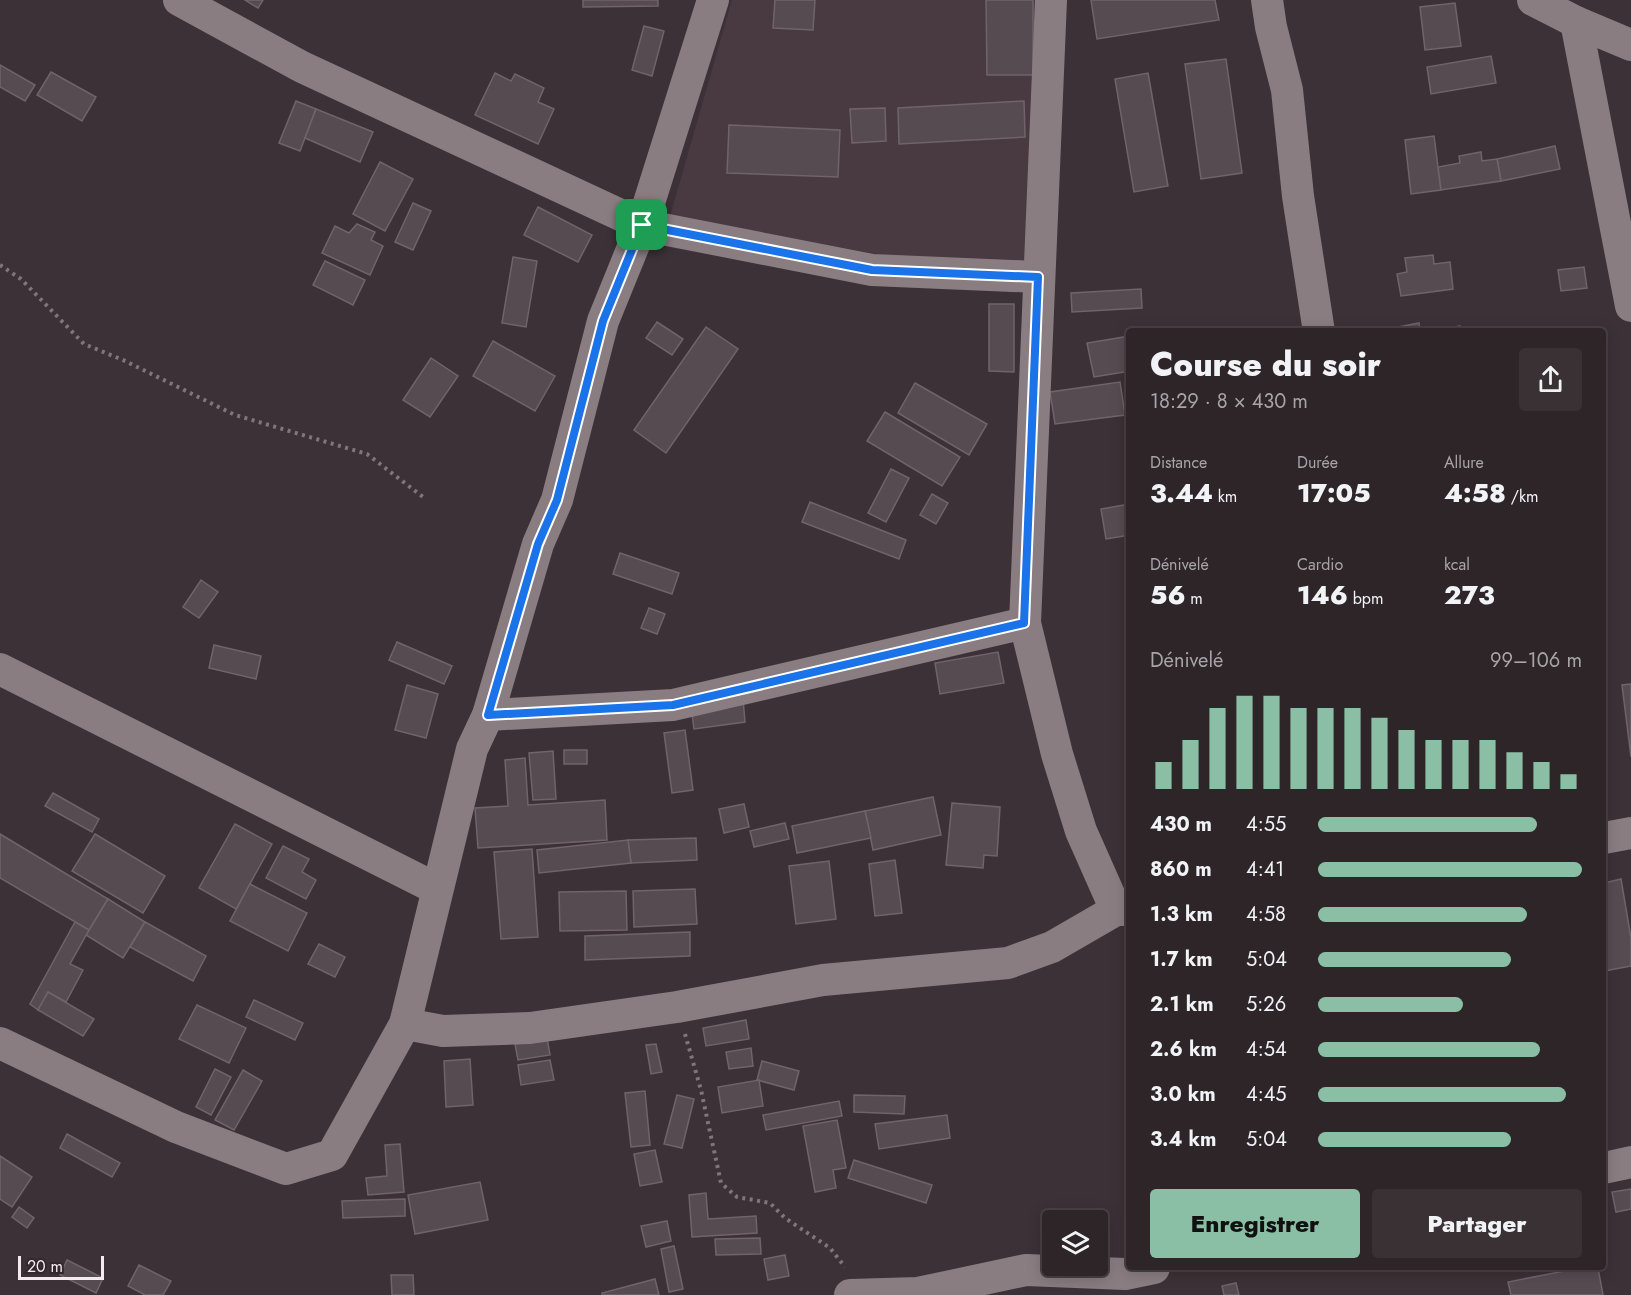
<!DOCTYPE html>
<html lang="fr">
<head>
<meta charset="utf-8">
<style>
  :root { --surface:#2d2528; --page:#393134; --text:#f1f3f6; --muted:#a7a5a8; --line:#484245; --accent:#8abfa5 }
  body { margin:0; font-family:Jost,sans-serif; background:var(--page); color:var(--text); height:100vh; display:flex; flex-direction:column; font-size:22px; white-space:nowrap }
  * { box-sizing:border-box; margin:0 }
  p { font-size:20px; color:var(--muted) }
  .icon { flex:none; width:33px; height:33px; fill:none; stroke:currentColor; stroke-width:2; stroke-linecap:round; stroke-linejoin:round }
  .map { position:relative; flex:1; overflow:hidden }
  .drawer { position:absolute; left:1126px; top:328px; width:480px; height:942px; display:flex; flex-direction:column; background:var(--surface); border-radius:6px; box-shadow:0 3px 15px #0003,0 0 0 2px var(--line) }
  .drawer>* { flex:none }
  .fabs { position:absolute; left:1042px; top:1210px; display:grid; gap:12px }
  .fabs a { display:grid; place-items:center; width:66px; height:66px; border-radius:6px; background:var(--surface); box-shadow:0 3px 15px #0003,0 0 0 2px var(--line); font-size:30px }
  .scale { position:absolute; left:18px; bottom:15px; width:86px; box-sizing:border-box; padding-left:6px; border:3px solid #f3ecef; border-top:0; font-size:16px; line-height:21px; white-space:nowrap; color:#f3ecef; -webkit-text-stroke:4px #31272c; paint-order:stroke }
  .pin { position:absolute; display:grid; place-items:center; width:51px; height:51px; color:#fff; margin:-26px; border-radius:12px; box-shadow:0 3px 9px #0006 }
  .round { display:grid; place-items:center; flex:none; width:63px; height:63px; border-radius:6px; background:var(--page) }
  .headline { display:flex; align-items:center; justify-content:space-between; height:102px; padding:0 24px }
  h1 { font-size:33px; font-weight:800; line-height:45px }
  .figures { display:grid; grid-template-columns:repeat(3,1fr); gap:9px; height:102px; padding:6px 24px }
  .figures div { display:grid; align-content:center }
  .figures b { font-size:26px; font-weight:800 }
  .figures small { font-size:16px; font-weight:400 }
  .figures p { font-size:16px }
  .chart { height:168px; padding:12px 24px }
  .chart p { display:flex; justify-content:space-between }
  .chart svg { width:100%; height:108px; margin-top:6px; stroke:var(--accent); stroke-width:6 }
  .primary-button { display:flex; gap:12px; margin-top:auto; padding:12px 24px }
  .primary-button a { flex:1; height:69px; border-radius:6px; background:var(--accent); color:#111; font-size:24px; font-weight:800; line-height:69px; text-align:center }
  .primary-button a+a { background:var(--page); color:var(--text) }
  ul { padding:0 24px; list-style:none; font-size:20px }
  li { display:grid; grid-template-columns:96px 72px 1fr; align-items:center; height:45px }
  li i { height:15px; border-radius:8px; background:var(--accent) }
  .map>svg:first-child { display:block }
  .built { fill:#493941 }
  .building { fill:#564b50; stroke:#70646a; stroke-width:1.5 }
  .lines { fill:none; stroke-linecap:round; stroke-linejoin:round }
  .path { stroke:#7f767a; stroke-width:4; stroke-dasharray:3 4.5; stroke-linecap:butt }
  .street { stroke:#897d82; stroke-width:32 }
  .route-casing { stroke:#fff; stroke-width:12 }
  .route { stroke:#1a73e8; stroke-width:8 }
</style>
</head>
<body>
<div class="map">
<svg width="1631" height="1295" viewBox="0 0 1631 1295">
  <rect width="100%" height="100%" fill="#3c3136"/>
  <polygon class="built" points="732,0 1039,0 1029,263 882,255 670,216"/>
  <g class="building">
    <polygon points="245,0 263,0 258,8"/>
    <polygon points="583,0 658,0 658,6 583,7"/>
    <polygon points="775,0 815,0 813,30 773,28"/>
    <polygon points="986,0 1033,0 1033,75 987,75"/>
    <polygon points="1091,0 1215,0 1219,20 1097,39"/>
    <polygon points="1455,3 1461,46 1425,50 1420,7"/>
    <polygon points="644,26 664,31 652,76 632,70"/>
    <polygon points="1491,56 1496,83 1431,94 1427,67"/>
    <polygon points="1226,59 1242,173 1201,179 1185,64"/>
    <polygon points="0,65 35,85 25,101 0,87"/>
    <polygon points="51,72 96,97 82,121 37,95"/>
    <polygon points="495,73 511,81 515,74 544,88 538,102 554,109 538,144 475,115"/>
    <polygon points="1148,73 1168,186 1134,192 1115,79"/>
    <polygon points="296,101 316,109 300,151 279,143"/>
    <polygon points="1024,101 1025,137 899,144 898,108"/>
    <polygon points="885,108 886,141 852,143 850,109"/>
    <polygon points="316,109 373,132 360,162 305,138"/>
    <polygon points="729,125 840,130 838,177 727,173"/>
    <polygon points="1434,136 1441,190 1411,194 1405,140"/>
    <polygon points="1555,146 1560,169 1501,181 1497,159"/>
    <polygon points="1481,152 1482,161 1497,159 1501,181 1441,190 1438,167 1460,163 1459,156"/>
    <polygon points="380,162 413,179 385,231 353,214"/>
    <polygon points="413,203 431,211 413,250 395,242"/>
    <polygon points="538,207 592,235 578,262 524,235"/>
    <polygon points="357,224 375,232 371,240 383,246 370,275 322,253 335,226 349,233"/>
    <polygon points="1433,255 1434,264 1450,262 1453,289 1401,296 1397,274 1407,272 1405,258"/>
    <polygon points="513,257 537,261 526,327 502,323"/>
    <polygon points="325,261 365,280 353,305 313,285"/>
    <polygon points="1584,267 1587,288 1561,291 1558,270"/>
    <polygon points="1141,289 1142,308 1072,312 1071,293"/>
    <polygon points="989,304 1014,304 1014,372 989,371"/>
    <polygon points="657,322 683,339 672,355 646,338"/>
    <polygon points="1419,323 1420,332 1373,332"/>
    <polygon points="1460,326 1461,332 1432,332"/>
    <polygon points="706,327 738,349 666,453 634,430"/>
    <polygon points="1130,336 1130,371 1094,377 1087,343"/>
    <polygon points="493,341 555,376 535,411 473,376"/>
    <polygon points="431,358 458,376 430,417 403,400"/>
    <polygon points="1120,382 1125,415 1055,424 1050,392"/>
    <polygon points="915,383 987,424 969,455 898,413"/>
    <polygon points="885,412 960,457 942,486 867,441"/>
    <polygon points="891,469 909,478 886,522 868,513"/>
    <polygon points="932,494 948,503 936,524 920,515"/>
    <polygon points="810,502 906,540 899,559 802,522"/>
    <polygon points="1130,504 1130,535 1106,539 1101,509"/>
    <polygon points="620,553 679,573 672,594 613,574"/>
    <polygon points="201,580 218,592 199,618 183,607"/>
    <polygon points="649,608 665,614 657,634 641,628"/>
    <polygon points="397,642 452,666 444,684 389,660"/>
    <polygon points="214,645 261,656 256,679 209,668"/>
    <polygon points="998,652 1004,683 940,694 935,663"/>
    <polygon points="1631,684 1631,757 1622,685"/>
    <polygon points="407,685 438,694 426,738 395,730"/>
    <polygon points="743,699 745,722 694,729 691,707"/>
    <polygon points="685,730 693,790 672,793 664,733"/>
    <rect x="564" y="750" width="23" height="14"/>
    <polygon points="553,751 556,799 533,800 529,753"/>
    <polygon points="525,758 528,805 605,800 607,840 478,848 475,808 508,806 505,760"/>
    <polygon points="53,793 99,819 92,832 45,806"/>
    <polygon points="933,797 941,835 873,850 865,811"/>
    <polygon points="952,803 1000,807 997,856 984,855 983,868 946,865"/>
    <polygon points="744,804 749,827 724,833 719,809"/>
    <polygon points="865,811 871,838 797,853 792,826"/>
    <polygon points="785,823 789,839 754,847 750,831"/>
    <polygon points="235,824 272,844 236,909 199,888"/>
    <polygon points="0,834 108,899 89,930 0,878"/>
    <polygon points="95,834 165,876 143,913 72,871"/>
    <polygon points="696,838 697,860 631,863 628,840"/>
    <polygon points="628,840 631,863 539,873 537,850"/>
    <polygon points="283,846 309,859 302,872 316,880 306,899 266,878"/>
    <polygon points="532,849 538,937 501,939 494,852"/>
    <polygon points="895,860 902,913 875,916 869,864"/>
    <polygon points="829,861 836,919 796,924 789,866"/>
    <polygon points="1621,879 1631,938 1631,966 1604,971 1604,883"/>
    <polygon points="250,884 307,913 288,951 230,921"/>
    <polygon points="695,889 697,924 634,927 633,891"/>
    <polygon points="626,891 627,930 560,931 559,892"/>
    <polygon points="108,899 145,922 123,958 86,935"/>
    <polygon points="75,922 89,930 70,964 83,970 66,1002 48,992 38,1010 30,1004"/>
    <polygon points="145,922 206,956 193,981 130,947"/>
    <polygon points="690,932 690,956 585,960 585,936"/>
    <polygon points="319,944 345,957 335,977 308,964"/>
    <polygon points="48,992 94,1019 83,1036 38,1010"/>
    <polygon points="254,1000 303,1023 295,1040 246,1017"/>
    <polygon points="197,1005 246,1028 229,1063 179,1039"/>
    <polygon points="746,1020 749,1039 706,1046 703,1028"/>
    <polygon points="547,1038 550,1055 518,1060 515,1044"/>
    <polygon points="656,1044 662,1072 651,1074 646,1045"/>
    <polygon points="751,1048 753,1066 729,1069 726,1052"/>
    <polygon points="470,1059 473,1105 446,1107 444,1061"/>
    <polygon points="550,1060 554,1080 521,1085 518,1065"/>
    <polygon points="762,1061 799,1071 794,1090 757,1080"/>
    <polygon points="215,1069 231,1077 211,1115 196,1107"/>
    <polygon points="243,1070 262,1081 234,1130 215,1120"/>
    <polygon points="759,1080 763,1106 722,1113 718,1087"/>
    <polygon points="645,1091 650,1145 631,1147 625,1093"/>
    <polygon points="677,1095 694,1099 682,1148 664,1144"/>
    <polygon points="854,1095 905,1096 904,1114 854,1112"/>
    <polygon points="839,1101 842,1116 766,1130 763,1115"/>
    <polygon points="947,1115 950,1138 879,1149 875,1124"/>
    <polygon points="837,1120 846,1168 833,1170 836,1188 815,1192 803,1126"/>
    <polygon points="67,1134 120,1163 112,1177 60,1148"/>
    <polygon points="400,1144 404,1192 368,1195 366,1178 387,1176 385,1145"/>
    <polygon points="655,1150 662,1182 640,1186 634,1154"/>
    <polygon points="0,1156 32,1177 12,1207 0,1199"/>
    <polygon points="854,1160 932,1185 926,1203 848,1178"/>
    <polygon points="480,1182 488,1220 415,1234 408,1195"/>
    <polygon points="1631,1189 1631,1209 1616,1212 1612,1192"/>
    <polygon points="706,1193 708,1219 756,1216 757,1233 692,1237 689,1195"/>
    <polygon points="405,1199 405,1216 343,1218 342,1201"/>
    <polygon points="19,1207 34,1218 27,1228 12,1217"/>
    <polygon points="667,1221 671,1241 646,1247 641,1226"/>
    <polygon points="760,1238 761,1254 716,1255 715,1239"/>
    <polygon points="674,1246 683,1289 669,1292 661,1249"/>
    <polygon points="785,1255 789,1276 768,1280 764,1259"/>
    <polygon points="67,1260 103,1278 96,1293 60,1275"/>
    <polygon points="139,1265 171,1281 163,1295 145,1295 128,1286"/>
    <polygon points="1580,1268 1598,1268 1603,1295 1511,1295 1508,1282"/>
    <polygon points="391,1275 413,1275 414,1295 392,1295"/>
    <polygon points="655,1279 659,1295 602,1295 602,1293"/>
    <polygon points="1236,1283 1239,1295 1224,1295 1222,1286"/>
  </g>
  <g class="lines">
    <g class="path">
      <polyline points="0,265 21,279 84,344 123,360 235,415 367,454 423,497"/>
      <polyline points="685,1034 701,1090 721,1183 737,1197 770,1203 785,1218 830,1248 845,1267"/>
    </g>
    <g class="street">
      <polyline points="179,0 302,67 642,225 872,270 1038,277"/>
      <polyline points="1051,0 1025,623 1057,754 1081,831 1116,910"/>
      <polyline points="1267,0 1271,27 1287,90 1298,196 1319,332"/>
      <polyline points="1533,0 1576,22 1631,306"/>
      <polyline points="1576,22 1631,45"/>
      <polyline points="0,669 437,889"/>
      <polyline points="488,715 538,544 557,500 603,321 642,225 713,0"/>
      <polyline points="1604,838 1631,833"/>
      <polyline points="405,1024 443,1031 530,1028 677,1007 823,980 1008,963 1052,947 1116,910 1130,910"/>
      <polyline points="0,1043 176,1127 286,1169 332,1155 405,1024 472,749 488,715 673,705 1025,623"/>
      <polyline points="1604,1168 1631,1162"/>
      <polyline points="850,1295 918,1293 1026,1270 1125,1274 1154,1268"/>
    </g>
  </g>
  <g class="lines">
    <defs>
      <polygon id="route" points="642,225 872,270 1038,277 1024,623 673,705 488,715 538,544 557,500 603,321"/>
    </defs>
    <use href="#route" class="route-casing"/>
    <use href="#route" class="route"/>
  </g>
</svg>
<div class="fabs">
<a><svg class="icon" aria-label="layers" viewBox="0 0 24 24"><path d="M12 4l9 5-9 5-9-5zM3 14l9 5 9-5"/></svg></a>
</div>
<div class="scale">20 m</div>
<div class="pin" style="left:642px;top:225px;background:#1e9e55"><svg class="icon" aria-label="arrive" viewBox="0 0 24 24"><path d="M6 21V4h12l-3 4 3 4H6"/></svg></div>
<section class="drawer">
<div class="headline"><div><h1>Course du soir</h1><p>18:29 · 8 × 430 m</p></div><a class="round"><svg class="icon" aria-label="share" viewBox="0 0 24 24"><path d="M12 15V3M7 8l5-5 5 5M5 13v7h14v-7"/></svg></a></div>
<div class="figures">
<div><p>Distance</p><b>3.44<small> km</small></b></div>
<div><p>Durée</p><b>17:05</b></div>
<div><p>Allure</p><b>4:58<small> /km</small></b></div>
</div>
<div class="figures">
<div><p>Dénivelé</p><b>56<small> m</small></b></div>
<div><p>Cardio</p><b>146<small> bpm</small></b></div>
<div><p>kcal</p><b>273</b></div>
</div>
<div class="chart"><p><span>Dénivelé</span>99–106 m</p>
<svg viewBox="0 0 160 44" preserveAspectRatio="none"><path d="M5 44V33M15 44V24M25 44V11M35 44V6M45 44V6M55 44V11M65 44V11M75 44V11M85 44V15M95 44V20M105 44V24M115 44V24M125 44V24M135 44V29M145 44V33M155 44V38"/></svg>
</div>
<ul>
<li><b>430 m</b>4:55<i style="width:83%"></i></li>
<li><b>860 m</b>4:41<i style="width:100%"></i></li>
<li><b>1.3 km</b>4:58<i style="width:79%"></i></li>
<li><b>1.7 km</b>5:04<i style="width:73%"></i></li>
<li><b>2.1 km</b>5:26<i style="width:55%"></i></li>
<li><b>2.6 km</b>4:54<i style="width:84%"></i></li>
<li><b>3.0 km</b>4:45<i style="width:94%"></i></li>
<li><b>3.4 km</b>5:04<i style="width:73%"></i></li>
</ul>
<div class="primary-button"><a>Enregistrer</a><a>Partager</a></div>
</section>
</div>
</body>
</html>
